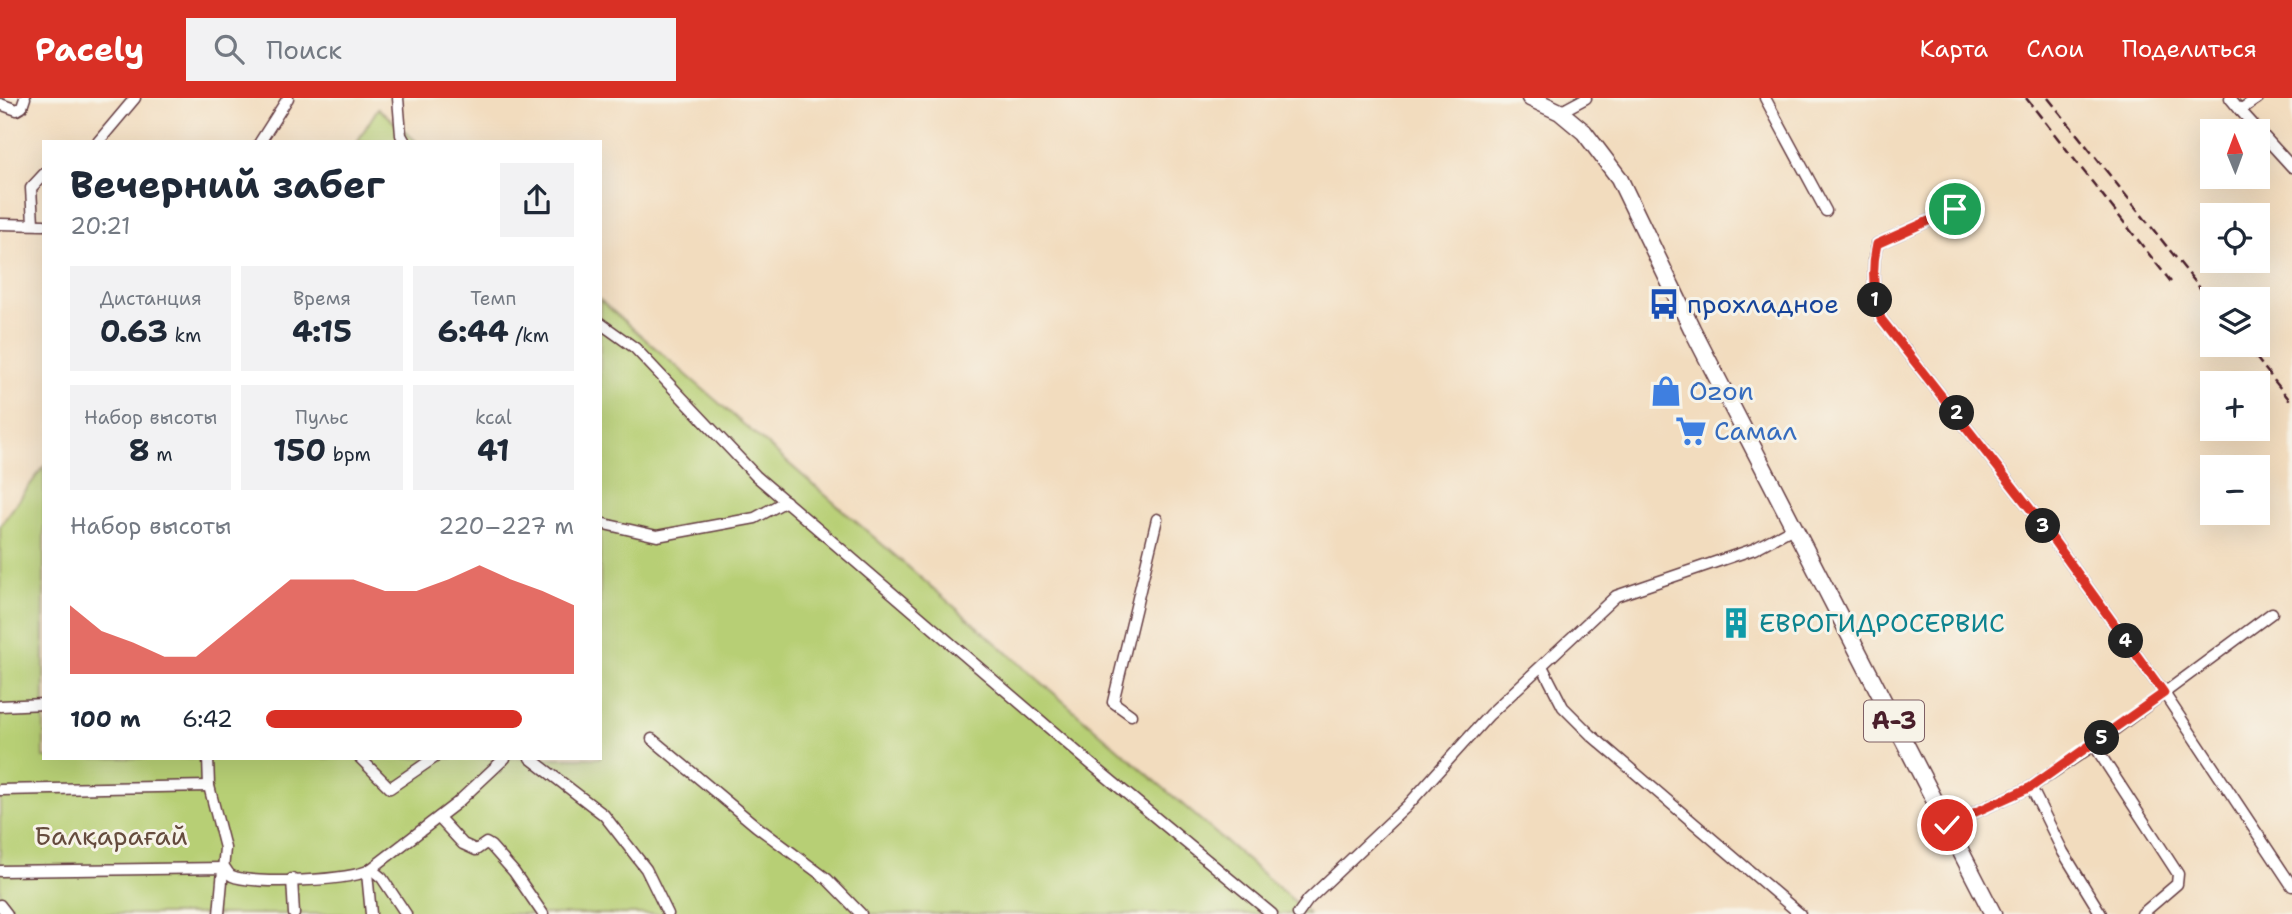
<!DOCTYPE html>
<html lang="ru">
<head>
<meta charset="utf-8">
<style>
  :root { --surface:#fff; --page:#f2f2f3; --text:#1f2937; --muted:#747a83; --accent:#d93025 }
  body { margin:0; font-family:"Shantell Sans",sans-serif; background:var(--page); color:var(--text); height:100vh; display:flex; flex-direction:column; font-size:26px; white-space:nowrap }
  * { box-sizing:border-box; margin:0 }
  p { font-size:23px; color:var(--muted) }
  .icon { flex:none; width:38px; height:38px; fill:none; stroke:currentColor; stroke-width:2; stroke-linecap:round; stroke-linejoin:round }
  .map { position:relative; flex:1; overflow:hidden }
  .sheet { position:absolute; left:42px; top:42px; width:560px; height:620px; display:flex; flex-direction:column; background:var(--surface); border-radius:0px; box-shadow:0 7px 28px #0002 }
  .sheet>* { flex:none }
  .needle { width:46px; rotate:359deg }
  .tools { position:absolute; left:2200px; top:21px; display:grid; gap:14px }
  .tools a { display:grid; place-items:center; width:70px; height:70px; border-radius:0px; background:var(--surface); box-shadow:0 7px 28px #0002; font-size:35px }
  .pin { position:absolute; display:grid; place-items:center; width:60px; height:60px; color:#fff; margin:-30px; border:4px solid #fff; border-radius:50%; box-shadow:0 2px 7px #0007 }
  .km { position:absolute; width:35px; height:35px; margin:-18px; border-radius:50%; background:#222; color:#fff; font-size:19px; line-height:35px; text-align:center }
  .round { display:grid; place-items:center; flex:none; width:74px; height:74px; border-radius:0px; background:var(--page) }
  .head { display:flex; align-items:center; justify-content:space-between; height:119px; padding:0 28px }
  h1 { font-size:38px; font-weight:700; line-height:52px }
  .metrics { display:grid; grid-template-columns:repeat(3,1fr); gap:10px; height:119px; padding:7px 28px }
  .metrics div { display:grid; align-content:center; border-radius:0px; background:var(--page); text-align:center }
  .metrics b { font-size:30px; font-weight:700 }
  .metrics small { font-size:19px; font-weight:400 }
  .metrics p { font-size:19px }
  .chart { height:196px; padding:14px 28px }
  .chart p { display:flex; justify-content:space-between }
  .chart svg { width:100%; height:126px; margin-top:7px; fill:var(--accent); opacity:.7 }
  ul { padding:0 28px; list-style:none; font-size:23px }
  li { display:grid; grid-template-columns:112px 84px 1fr; align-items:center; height:52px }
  li i { height:18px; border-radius:9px; background:var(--accent) }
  header { display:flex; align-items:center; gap:42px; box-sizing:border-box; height:98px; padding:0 35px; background:var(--accent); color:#fff }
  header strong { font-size:33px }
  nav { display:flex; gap:38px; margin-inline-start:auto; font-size:24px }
  .search { width:490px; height:63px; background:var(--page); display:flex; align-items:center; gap:18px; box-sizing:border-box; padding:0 24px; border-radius:0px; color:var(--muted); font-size:26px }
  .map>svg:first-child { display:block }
  .green { fill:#b7cf74; stroke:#807750; stroke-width:2 }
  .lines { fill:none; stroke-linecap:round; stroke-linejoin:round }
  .minor-casing { stroke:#633b41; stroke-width:13 }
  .trunk-casing { stroke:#633b41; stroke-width:19 }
  .minor { stroke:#fff; stroke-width:10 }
  .trunk { stroke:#fff; stroke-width:16 }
  .rail { stroke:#4a1f2b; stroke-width:2.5; stroke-dasharray:10 5; stroke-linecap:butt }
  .route-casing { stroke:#fff; stroke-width:14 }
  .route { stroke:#d93025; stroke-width:9 }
  .labels { text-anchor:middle; stroke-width:6; stroke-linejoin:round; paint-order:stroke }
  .shield { fill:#f7f3e8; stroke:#7e5f64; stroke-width:2 }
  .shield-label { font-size:24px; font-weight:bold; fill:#4a1f2b }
  .transit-label { font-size:26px; fill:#164399; stroke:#f7f3e8; text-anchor:start }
  .shop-label { font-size:26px; fill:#366cbe; stroke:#f7f3e8; text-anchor:start }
  .culture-label { font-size:26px; fill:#0d838f; stroke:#f7f3e8; text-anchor:start }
  .park-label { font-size:26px; fill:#654b3d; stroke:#f7f3e8 }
</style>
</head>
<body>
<header>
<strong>Pacely</strong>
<div class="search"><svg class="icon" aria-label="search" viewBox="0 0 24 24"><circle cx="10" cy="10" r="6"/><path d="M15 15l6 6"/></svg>Поиск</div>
<nav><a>Карта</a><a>Слои</a><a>Поделиться</a></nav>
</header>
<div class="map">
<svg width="2292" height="816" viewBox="0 0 2292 816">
  <rect width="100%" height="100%" fill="#f7f3e8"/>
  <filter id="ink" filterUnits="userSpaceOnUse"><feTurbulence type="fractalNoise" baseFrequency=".0143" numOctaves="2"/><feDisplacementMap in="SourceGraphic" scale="14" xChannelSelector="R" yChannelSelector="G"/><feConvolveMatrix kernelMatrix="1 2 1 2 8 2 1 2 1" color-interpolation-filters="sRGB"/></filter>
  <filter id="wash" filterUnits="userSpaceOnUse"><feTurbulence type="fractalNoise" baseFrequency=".00686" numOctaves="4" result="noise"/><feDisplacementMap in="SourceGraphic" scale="28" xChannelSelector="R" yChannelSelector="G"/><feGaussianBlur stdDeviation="1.57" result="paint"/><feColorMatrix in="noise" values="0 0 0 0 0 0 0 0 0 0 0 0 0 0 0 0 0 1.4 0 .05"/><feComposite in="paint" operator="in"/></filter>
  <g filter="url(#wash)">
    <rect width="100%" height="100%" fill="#f2dcbe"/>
    <g class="green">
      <polygon points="378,10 417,44 357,44"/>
      <polygon points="600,202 1309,816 0,816 0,428 44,368 44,660 600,660"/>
    </g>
  </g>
  <g filter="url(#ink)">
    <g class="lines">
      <defs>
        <g id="minor">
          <polyline points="398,0 401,37 405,44"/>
          <polyline points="1765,0 1826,113"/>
          <polyline points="2230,0 2240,12 2258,0"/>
          <polyline points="0,6 17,12 22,9 25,0"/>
          <polyline points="2240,12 2292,69"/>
          <polyline points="1560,14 1586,0"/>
          <polyline points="98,44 135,0"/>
          <polyline points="260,44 288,0"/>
          <path d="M1955,111L1877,146C1871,172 1873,196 1881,221L2036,418L2164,595L2292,788"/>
          <polyline points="33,125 31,90 44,76"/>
          <polyline points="0,126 44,127"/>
          <polyline points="600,225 635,250 756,378 1091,666 1272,816"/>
          <polyline points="600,425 657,438 755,420 786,403"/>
          <polyline points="1542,568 1563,609 1591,637 1800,816"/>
          <polyline points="0,608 44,606"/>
          <polyline points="1131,617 1113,604 1157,421"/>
          <polyline points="652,641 756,728 827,781 861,816"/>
          <polyline points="2094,647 2178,776 2177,786 2142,816"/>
          <polyline points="208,660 209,688 225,750 219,816"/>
          <polyline points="360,660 390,690 434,660"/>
          <polyline points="530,660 604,717 646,771 668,816"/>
          <polyline points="2031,689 2063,754 2101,816"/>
          <polyline points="0,692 209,688"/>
          <polyline points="439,720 463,746 476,752 486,745 491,748 514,774 543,816"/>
          <polyline points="1947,727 2031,689 2094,647 2272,515"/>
          <path d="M0,773L225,770C227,773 229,777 232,778C250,787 356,783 371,771"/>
          <polyline points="367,775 371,816"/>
          <polyline points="292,781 294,816"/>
          <polyline points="0,807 7,816"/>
          <polyline points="406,816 382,780 371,771 457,705 505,660"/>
          <polyline points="1298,816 1308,802 1407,708 1489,617 1616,498 1754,451 1795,429"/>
        </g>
        <polyline id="trunk" points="1530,0 1560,14 1584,34 1619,80 1692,231 1993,816"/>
      </defs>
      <use href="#minor" class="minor-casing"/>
      <use href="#trunk" class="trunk-casing"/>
      <use href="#minor" class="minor"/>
      <use href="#trunk" class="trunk"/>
      <g class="rail">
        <polyline points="2026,0 2171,184"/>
        <polyline points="2048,0 2212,205"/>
        <polyline points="2246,247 2292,305"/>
      </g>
    </g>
  </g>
  <g class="lines" filter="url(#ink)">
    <defs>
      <path id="route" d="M1947,727L2031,689L2164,595L2036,418L1881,221C1873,196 1871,172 1877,146L1955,111"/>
    </defs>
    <use href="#route" class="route-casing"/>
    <use href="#route" class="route"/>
  </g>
  <defs>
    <symbol id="bus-bare" viewBox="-9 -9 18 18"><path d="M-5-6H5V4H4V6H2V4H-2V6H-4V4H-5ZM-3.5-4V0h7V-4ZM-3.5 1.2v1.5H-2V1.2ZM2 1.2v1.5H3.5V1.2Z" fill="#1a4fb4" stroke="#f7f3e8" stroke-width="2.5" paint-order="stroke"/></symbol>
    <symbol id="shop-bare" viewBox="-9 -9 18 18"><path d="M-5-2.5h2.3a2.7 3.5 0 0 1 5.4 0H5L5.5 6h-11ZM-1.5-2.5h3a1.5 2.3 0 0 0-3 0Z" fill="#3f7fe0" stroke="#f7f3e8" stroke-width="2.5" paint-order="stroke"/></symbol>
    <symbol id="supermarket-bare" viewBox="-9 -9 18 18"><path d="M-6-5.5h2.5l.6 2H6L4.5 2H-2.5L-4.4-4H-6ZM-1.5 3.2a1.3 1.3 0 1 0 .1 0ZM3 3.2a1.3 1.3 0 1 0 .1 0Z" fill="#3f7fe0" stroke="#f7f3e8" stroke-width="2.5" paint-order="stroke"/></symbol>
    <symbol id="building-bare" viewBox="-9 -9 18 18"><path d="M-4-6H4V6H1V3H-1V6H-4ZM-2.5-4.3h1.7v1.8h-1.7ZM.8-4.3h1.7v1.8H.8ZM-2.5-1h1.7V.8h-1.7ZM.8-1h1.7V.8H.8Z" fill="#0f9aa8" stroke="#f7f3e8" stroke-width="2.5" paint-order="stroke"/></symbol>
  </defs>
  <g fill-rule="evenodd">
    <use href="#bus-bare" x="1642" y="184" width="44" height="44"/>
    <use href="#shop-bare" x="1644" y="271" width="44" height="44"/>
    <use href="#supermarket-bare" x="1669" y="311" width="44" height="44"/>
    <use href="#building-bare" x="1714" y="503" width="44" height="44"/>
  </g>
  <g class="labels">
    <rect class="shield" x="1864" y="602.5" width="60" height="41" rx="5"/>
    <g class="shield-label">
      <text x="1894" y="631">A-3</text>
    </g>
    <g class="transit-label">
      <text x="1687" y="215">прохладное</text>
    </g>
    <g class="shop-label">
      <text x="1689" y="302">Ozon</text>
      <text x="1714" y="342">Самал</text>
    </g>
    <g class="culture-label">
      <text x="1759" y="534">ЕВРОГИДРОСЕРВИС</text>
    </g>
    <g class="park-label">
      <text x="111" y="747">Балқарағай</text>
    </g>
  </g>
</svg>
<div class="tools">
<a><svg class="needle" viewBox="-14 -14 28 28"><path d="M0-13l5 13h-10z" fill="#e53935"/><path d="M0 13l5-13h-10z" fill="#747a83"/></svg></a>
<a><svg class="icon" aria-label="locate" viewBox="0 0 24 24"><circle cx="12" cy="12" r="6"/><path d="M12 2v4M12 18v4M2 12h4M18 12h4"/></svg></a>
<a><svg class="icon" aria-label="layers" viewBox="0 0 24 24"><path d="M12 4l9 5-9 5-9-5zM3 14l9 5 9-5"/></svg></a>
<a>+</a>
<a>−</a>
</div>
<div class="pin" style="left:1955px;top:111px;background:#1e9e55"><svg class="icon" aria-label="arrive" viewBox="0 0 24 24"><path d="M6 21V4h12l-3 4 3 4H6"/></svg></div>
<div class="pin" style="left:1947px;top:727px;background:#d93025"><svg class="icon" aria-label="check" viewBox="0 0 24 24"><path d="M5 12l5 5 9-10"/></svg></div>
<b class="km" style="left:1875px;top:202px">1</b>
<b class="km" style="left:1957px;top:315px">2</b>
<b class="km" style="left:2043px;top:428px">3</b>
<b class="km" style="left:2126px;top:543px">4</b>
<b class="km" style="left:2102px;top:640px">5</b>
<section class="sheet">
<div class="head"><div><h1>Вечерний забег</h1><p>20:21</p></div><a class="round"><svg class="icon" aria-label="share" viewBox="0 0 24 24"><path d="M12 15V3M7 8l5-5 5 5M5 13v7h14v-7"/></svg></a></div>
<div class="metrics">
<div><p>Дистанция</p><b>0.63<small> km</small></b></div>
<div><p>Время</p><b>4:15</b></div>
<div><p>Темп</p><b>6:44<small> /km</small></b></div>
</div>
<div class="metrics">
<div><p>Набор высоты</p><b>8<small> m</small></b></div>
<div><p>Пульс</p><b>150<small> bpm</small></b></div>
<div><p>kcal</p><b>41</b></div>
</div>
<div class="chart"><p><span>Набор высоты</span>220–227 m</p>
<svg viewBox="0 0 160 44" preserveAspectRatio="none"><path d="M0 44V20L10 29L20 33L30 38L40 38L50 29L60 20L70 11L80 11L90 11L100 15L110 15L120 11L130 6L140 11L150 15L160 20V44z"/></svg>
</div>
<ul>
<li><b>100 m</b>6:42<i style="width:83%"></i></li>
</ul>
</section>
</div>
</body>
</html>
